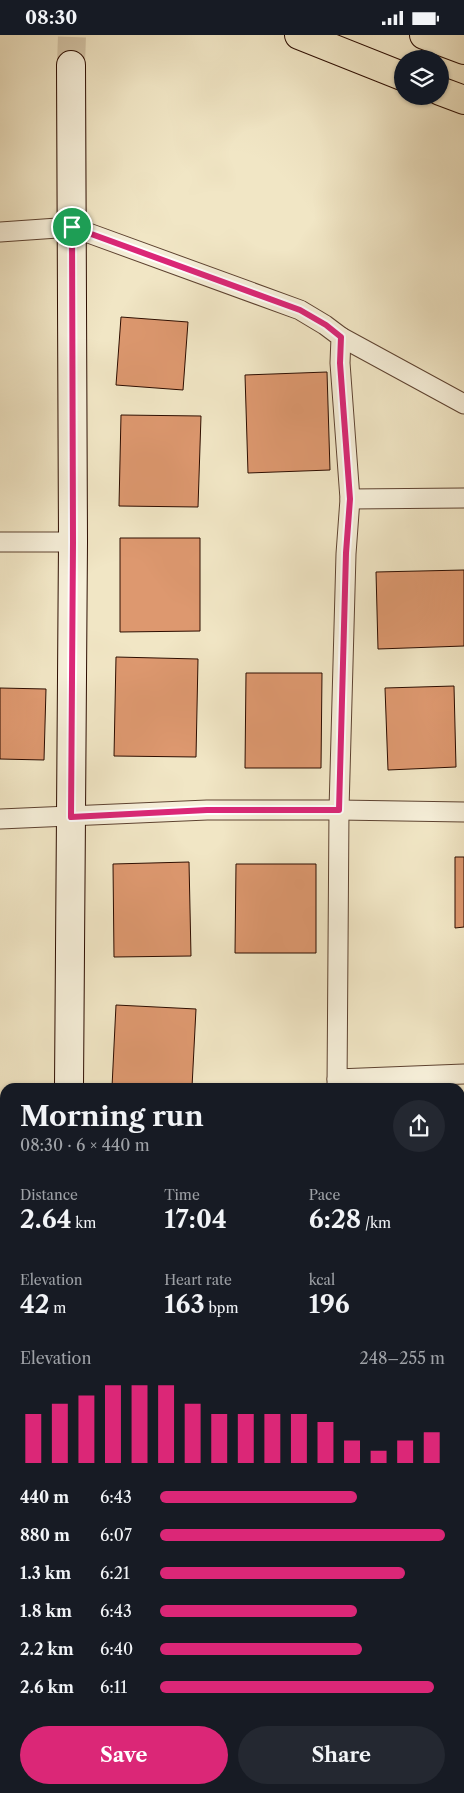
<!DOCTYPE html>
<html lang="en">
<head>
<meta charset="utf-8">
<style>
  :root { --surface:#171b24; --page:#242831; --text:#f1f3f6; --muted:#9ea1a6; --accent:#db2777 }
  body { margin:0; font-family:"Libre Caslon Text",serif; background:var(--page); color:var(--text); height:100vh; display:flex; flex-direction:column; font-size:19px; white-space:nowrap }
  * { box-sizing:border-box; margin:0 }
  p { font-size:16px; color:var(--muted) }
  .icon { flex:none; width:28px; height:28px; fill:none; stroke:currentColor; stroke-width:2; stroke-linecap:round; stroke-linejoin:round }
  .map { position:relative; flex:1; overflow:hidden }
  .sheet { position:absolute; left:0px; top:1048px; width:465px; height:711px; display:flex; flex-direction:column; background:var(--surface); border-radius:15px 15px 0 0; box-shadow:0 1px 4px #0004 }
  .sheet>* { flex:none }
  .fabs { position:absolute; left:394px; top:15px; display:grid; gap:10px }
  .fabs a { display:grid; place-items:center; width:55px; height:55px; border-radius:50%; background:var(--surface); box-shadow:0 1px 4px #0004; font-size:25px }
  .pin { position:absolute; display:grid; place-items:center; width:42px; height:42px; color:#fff; margin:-21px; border:2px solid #fff; border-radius:50%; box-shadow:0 1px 5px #0007 }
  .round { display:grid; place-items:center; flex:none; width:52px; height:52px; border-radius:26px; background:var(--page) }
  .headline { display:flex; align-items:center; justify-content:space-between; height:85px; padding:0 20px }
  h1 { font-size:28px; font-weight:800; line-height:38px }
  .figures { display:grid; grid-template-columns:repeat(3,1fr); gap:8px; height:85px; padding:5px 20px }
  .figures div { display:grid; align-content:center }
  .figures b { font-size:25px; font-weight:800 }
  .figures small { font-size:14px; font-weight:400 }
  .figures p { font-size:14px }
  .chart { height:140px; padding:10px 20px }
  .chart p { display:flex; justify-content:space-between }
  .chart svg { width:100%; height:90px; margin-top:5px; stroke:var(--accent); stroke-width:6 }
  .action { display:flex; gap:10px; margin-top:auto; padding:10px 20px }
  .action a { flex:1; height:58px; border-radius:30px; background:var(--accent); color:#fff; font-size:20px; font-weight:800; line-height:58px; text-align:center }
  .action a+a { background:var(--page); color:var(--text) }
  ul { padding:0 20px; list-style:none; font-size:16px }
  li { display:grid; grid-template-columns:80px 60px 1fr; align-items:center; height:38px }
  li i { height:12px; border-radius:6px; background:var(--accent) }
  .status { display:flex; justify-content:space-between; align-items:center; height:35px; padding:0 25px; background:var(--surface); direction:ltr }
  .status svg { height:14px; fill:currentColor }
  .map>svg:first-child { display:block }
  .building { fill:#dd986f; stroke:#2d0d00 }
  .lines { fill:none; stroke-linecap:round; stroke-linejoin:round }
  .secondary-tunnel { stroke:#d4c5a7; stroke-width:28; stroke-dasharray:28 14; stroke-linecap:butt }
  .street-casing { stroke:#5e4331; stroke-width:21 }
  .secondary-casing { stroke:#2d0d00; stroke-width:30 }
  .highway-casing { stroke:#2d0d00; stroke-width:30 }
  .street { stroke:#f6efd9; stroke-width:19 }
  .secondary { stroke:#f6efd9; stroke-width:28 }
  .highway { stroke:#f1e6c5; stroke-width:28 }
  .route-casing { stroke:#fff; stroke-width:10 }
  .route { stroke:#db2777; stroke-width:6 }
</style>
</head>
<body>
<div class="status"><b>08:30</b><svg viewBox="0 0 49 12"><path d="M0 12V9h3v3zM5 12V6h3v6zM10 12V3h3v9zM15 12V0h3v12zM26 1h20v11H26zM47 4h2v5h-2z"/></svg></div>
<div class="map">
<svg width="464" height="1758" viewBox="0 0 464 1758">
  <rect width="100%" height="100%" fill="#f1e6c5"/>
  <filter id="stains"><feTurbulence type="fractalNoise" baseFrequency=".004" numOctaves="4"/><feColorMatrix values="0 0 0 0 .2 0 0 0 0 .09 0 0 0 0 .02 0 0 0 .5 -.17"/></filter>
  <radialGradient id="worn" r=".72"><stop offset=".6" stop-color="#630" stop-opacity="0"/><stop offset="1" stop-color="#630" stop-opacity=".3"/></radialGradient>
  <g class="building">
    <polygon points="121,282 188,287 183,355 116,350"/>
    <polygon points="327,337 330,435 248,438 245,340"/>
    <polygon points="121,380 201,381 198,472 119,471"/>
    <polygon points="120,503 200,503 200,596 120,597"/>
    <polygon points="464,535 464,611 378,614 376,537"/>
    <polygon points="116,622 198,624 196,722 114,721"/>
    <polygon points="246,638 322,638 321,733 245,733"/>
    <polygon points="454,651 456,732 388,735 385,653"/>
    <polygon points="0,653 46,654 44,725 0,724"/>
    <polygon points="455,822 464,822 464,892 455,893"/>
    <polygon points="189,827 191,921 114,922 113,829"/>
    <polygon points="236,829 316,829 316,918 235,918"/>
    <polygon points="116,970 196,974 192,1052 112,1052"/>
    <polygon points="240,1754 308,1754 307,1758 255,1758"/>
  </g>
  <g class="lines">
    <polyline class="secondary-tunnel" points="71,30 72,0"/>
    <defs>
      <g id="street">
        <polyline points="0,197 72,192 300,275 325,290 341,302 340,328 350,464 346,519 339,775 337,1052"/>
        <polyline points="341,302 464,369"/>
        <polyline points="350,464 464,463"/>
        <polyline points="0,507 73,507"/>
        <polyline points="0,784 207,775 339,775 464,777"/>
        <polyline points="337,1044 464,1039"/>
        <polyline points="0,1286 5,1286"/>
        <polyline points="460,1442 464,1432"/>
        <polyline points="460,1542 464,1543"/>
        <polyline points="460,1563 464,1557"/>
        <polyline points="0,1694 5,1694"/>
        <polyline points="140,1754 164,1758"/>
        <polyline points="332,1758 336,1754"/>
      </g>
      <g id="secondary">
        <polyline points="69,1052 73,507 71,30"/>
        <polyline points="32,1754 34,1758"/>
      </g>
      <g id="highway">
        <polyline points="299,0 402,41"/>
        <polyline points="424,0 464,15"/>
        <polyline points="440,56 464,65"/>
      </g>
    </defs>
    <use href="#street" class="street-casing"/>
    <use href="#secondary" class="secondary-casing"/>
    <use href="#highway" class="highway-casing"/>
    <use href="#street" class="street"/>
    <use href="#secondary" class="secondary"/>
    <use href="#highway" class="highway"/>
  </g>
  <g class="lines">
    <defs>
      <polygon id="route" points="72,192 300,275 326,290 341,302 340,328 350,464 346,518 339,775 207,775 71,782 73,507"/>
    </defs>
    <use href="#route" class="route-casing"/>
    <use href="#route" class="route"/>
  </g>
  <rect width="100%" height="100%" filter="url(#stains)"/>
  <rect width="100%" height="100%" fill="url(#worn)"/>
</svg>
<div class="fabs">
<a><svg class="icon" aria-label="layers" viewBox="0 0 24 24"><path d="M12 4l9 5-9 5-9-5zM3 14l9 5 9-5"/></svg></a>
</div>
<div class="pin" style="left:72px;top:192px;background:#1e9e55"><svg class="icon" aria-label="arrive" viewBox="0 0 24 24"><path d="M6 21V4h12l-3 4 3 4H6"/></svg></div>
<section class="sheet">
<div class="headline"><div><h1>Morning run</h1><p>08:30 · 6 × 440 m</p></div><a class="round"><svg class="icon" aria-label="share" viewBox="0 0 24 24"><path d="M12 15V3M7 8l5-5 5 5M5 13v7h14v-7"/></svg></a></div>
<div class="figures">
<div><p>Distance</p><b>2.64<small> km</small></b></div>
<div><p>Time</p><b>17:04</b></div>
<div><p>Pace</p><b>6:28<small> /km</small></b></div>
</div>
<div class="figures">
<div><p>Elevation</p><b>42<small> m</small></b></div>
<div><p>Heart rate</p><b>163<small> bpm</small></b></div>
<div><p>kcal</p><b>196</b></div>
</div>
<div class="chart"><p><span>Elevation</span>248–255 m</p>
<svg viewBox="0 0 160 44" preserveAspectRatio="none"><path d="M5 44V20M15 44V15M25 44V11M35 44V6M45 44V6M55 44V6M65 44V15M75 44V20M85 44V20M95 44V20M105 44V20M115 44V24M125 44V33M135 44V38M145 44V33M155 44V29"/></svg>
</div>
<ul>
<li><b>440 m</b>6:43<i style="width:69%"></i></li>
<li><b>880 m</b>6:07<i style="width:100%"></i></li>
<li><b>1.3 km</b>6:21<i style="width:86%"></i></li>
<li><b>1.8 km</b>6:43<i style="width:69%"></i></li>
<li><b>2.2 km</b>6:40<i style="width:71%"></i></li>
<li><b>2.6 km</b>6:11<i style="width:96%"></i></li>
</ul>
<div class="action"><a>Save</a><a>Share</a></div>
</section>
</div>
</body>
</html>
